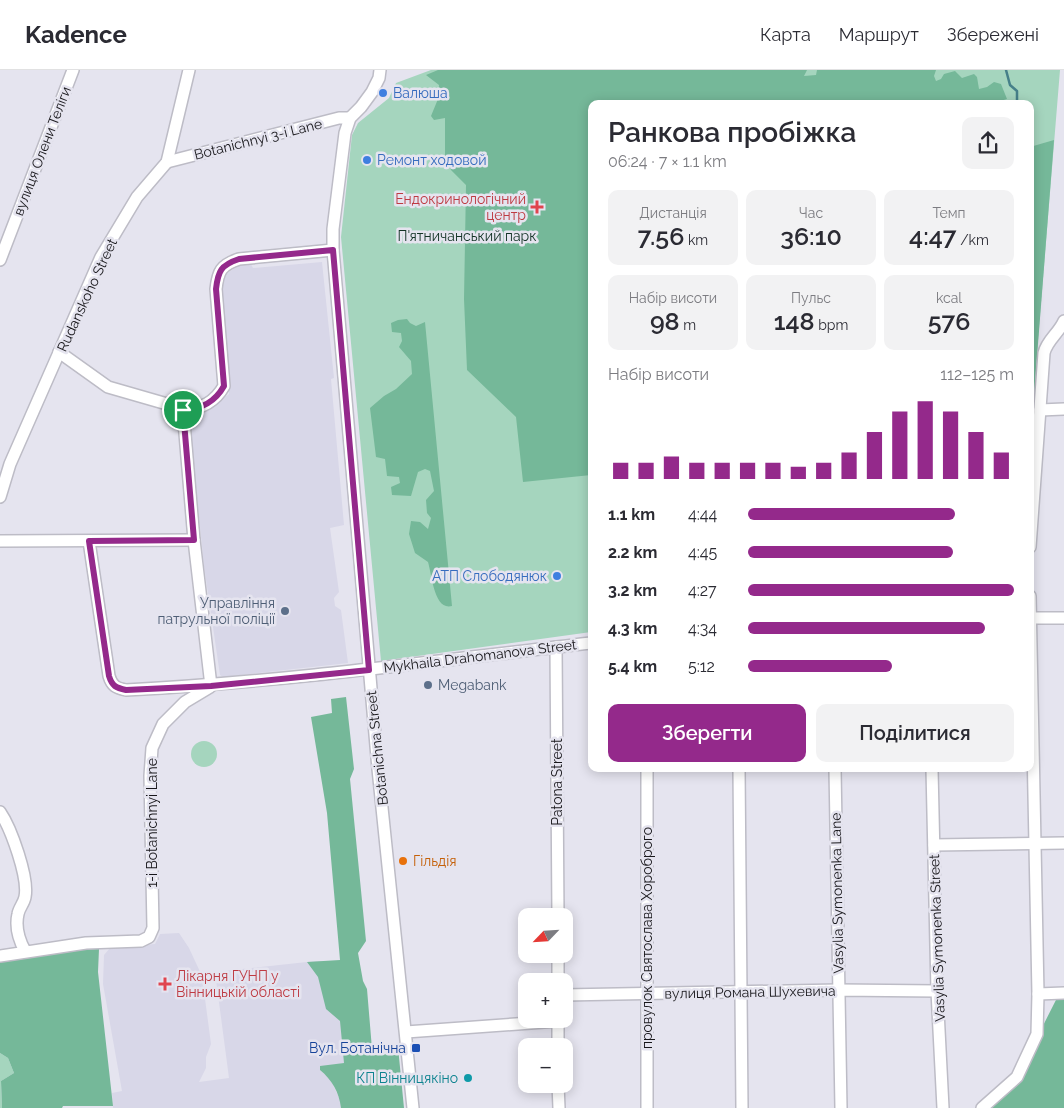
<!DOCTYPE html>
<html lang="uk">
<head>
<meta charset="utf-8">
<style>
  :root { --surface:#fff; --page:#f2f2f3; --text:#2b2b33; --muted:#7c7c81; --line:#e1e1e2; --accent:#94298b }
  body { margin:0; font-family:Raleway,sans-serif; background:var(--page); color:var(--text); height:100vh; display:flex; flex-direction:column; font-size:19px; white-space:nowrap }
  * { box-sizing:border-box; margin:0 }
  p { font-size:16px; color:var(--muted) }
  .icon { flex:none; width:28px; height:28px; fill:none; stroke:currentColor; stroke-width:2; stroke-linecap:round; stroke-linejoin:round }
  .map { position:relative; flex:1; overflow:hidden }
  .details { position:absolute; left:588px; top:30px; width:446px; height:672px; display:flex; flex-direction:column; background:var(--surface); border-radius:10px; box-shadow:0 2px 12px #0003 }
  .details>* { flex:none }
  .needle { width:32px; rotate:245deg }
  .tools { position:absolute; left:518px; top:838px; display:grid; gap:10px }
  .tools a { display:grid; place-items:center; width:55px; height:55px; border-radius:10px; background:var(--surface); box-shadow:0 2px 12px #0003; font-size:25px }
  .pin { position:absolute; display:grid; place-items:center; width:42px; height:42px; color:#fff; margin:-21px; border:2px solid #fff; border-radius:50%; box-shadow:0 1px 5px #0007 }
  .round { display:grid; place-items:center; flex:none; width:52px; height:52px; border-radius:10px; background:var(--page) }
  .headline { display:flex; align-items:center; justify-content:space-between; height:85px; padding:0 20px }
  h1 { font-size:28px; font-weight:600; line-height:38px }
  .metrics { display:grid; grid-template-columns:repeat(3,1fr); gap:8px; height:85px; padding:5px 20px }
  .metrics div { display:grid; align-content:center; border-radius:10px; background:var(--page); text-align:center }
  .metrics b { font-size:25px; font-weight:600 }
  .metrics small { font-size:14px; font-weight:400 }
  .metrics p { font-size:14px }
  .chart { height:140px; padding:10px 20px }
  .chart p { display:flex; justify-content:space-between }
  .chart svg { width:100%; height:90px; margin-top:5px; stroke:var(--accent); stroke-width:6 }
  .action { display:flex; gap:10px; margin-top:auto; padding:10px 20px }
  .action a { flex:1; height:58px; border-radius:10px; background:var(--accent); color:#fff; font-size:20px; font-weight:600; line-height:58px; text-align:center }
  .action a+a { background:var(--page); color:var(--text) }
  ul { padding:0 20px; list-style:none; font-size:16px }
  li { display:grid; grid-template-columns:80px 60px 1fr; align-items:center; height:38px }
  li i { height:12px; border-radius:6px; background:var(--accent) }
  header { display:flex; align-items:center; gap:30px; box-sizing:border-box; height:70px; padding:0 25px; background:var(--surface); border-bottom:1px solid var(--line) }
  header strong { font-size:24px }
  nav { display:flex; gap:28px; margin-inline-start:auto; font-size:18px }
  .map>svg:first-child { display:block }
  .built { fill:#d8d7e8 }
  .green { fill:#a5d5be }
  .forest { fill:#75b899 }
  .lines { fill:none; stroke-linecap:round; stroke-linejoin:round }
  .stream { stroke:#468089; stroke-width:2.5 }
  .minor-casing { stroke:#bdbcc6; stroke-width:14 }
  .minor { stroke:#fff; stroke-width:11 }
  .route-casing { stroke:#fff; stroke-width:10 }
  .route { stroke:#94298b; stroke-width:6 }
  .shop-dot { fill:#3f7fe0; stroke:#e5e4ef; stroke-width:2 }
  .health-dot { fill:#e0444e; stroke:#e5e4ef; stroke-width:2 }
  .service-dot { fill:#5c6f8a; stroke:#e5e4ef; stroke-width:2 }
  .food-dot { fill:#e8710a; stroke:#e5e4ef; stroke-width:2 }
  .transit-dot { fill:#1a4fb4; stroke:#e5e4ef; stroke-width:2 }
  .culture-dot { fill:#0f9aa8; stroke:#e5e4ef; stroke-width:2 }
  .labels { text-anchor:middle; stroke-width:5; stroke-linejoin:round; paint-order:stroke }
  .shop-label { font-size:14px; fill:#366cbe; stroke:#e5e4ef; text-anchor:start }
  .street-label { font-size:14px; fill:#18171b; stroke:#e5e4ef }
  .health-label { font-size:14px; fill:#be3a42; stroke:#e5e4ef; text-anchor:end }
  .park-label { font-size:14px; fill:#133326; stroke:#e5e4ef }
  .service-label { font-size:14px; fill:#4e5e75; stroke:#e5e4ef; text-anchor:end }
  .food-label { font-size:14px; fill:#c56008; stroke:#e5e4ef; text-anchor:start }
  .transit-label { font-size:14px; fill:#164399; stroke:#e5e4ef; text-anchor:end }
  .culture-label { font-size:14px; fill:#0d838f; stroke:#e5e4ef; text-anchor:end }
</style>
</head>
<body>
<header>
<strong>Kadence</strong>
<nav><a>Карта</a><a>Маршрут</a><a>Збережені</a></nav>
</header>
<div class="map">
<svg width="1064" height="1038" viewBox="0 0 1064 1038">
  <rect width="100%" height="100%" fill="#e5e4ef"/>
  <g class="built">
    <polygon points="250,192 253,198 322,192 334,308 331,309 344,455 330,458 339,522 334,528 335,536 341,540 348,593 223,607 220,605 204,496 189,349 211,338 229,324 220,221 223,206 241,194"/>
    <polygon points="179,863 189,878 202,906 211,974 206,987 206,998 199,1012 229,1008 215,902 316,891 340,891 351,992 320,997 320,1000 331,1010 341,1032 341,1038 113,1038 112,1023 122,1021 103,914 104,885 110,878 155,874 160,864"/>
  </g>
  <g class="green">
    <polygon points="431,0 1060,0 1030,368 1030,34 591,34 591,562 381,591 341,167 352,65 358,53 389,28 396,13"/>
    <circle cx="204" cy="684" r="13"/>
    <polygon points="0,983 8,988 14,1003 1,1011 2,1038 0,1038"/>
  </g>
  <g class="forest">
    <polygon points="438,0 807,0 804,6 816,5 817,0 936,0 934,6 936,11 941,9 944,4 955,1 962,8 974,4 977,7 979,19 987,17 994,12 1001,14 1007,29 990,34 591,34 591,405 523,412 516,347 467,300 464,229 466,115 451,100 445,86 445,48 434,50 431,46 438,29 439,15 426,5"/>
    <polygon points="1054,70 1032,350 1030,368 1030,77"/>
    <path d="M407,249L410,253L416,256L425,252L452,536C434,541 432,505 428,492L415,483L409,464L411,451L420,452L428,459L431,448L427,443L426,430L434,421L430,401L425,399L418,402L411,426L392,425L391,417L400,413L399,407L387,406L385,389L376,387L370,338L384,326L396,319L412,304L411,291L399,277L402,271L401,263L392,262L391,253L398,250Z"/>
    <path d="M346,627L354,699L350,709L366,871L358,883L363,911L367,919L372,979L379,985L389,984L394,977H398L404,1038H341C339,1022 332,1010 320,1000V996L344,993L340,951L326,939L318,907L307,892L340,890L327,743L311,647L332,643L331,629Z"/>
    <polygon points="99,879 98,902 113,1036 63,1036 62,1038 2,1038 1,1011 14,1003 8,988 0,983 0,889 52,881"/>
    <polygon points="1064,923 1064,1038 982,1038 1017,1007 1059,924"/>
  </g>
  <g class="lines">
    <polyline class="stream" points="1006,0 1010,15 1017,21 1017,34"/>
    <defs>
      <g id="minor">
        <polyline points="380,0 379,8 372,22 361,37 350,48 345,63 333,159 333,180 378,699 413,1038"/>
        <polyline points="167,92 339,48 350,48"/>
        <polyline points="0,190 73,0"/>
        <polyline points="59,282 108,317 174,336 183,340 194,470 211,616"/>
        <path d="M183,340C202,339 215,332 224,316L216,219C218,201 221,195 239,189L333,180"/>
        <polyline points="1040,340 1064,339"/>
        <polyline points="0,427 10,394 101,187 137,127 167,92 189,0"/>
        <polyline points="0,471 194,470"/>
        <path d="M89,471L109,606C112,616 116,618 126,620C282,612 436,591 591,573"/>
        <path d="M1030,477L1044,283C1047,270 1059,263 1064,251"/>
        <polyline points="1030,548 1064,548"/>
        <polyline points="556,577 558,846"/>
        <polyline points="647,699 647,1038"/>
        <polyline points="739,699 742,1038"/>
        <polyline points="835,699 841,1038"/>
        <polyline points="932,699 937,921 943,1038"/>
        <path d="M0,742C11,758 29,808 25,827C24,833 19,838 18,844C15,857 19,870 25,881"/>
        <polyline points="934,775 1064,773"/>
        <polyline points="558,884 558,911"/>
        <polyline points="0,886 86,873 141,871 149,867 153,858 150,706 152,678 163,654 185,632 210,617"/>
        <polyline points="1038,924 1064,923"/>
        <polyline points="564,925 838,920 937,921"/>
        <polyline points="558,949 558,976"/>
        <polyline points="406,962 558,951"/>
        <polyline points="558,1014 559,1038"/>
        <polyline points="982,1038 1017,1007 1037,964 1038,924 1030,526"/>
      </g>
    </defs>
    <use href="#minor" class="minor-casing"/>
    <use href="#minor" class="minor"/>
  </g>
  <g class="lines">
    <defs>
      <path id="route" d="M333,180L369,600L211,616L126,620C116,618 112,616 109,606L89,471L194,470L183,340C202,339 215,332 224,316L216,219C218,201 221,195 239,189Z"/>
    </defs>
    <use href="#route" class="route-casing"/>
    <use href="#route" class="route"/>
  </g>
  <g class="shop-dot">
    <circle cx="383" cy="23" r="5"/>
    <circle cx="367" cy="90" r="5"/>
    <circle cx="557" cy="506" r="5"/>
  </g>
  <g class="health-dot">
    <path d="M534.5 129.5h5v5h5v5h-5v5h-5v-5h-5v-5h5z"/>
    <path d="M162.5 906.5h5v5h5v5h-5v5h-5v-5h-5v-5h5z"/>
  </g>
  <g class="service-dot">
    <circle cx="285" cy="541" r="5"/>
    <circle cx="428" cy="615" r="5"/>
  </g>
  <circle class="food-dot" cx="403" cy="791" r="5"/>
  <rect class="transit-dot" x="411" y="973" width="10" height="10" rx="2.5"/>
  <circle class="culture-dot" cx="468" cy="1008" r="5"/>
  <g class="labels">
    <g class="shop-label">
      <text x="393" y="28">Валюша</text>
      <text x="377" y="95">Ремонт ходовой</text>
      <text x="547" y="511" text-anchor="end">АТП Слободянюк</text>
    </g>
    <g class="street-label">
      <text transform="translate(258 69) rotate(-14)" y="5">Botanichnyi 3-i Lane</text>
      <text transform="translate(42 81) rotate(-69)" y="5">вулиця Олени Теліги</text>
      <text transform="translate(87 225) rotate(-65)" y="5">Rudanskoho Street</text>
      <text transform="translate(480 586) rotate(-7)" y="5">Mykhaila Drahomanova Street</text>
      <text transform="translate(377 678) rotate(-96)" y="5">Botanichna Street</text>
      <text transform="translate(557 712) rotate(-90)" y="5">Patona Street</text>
      <text transform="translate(152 753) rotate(-90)" y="5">1-i Botanichnyi Lane</text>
      <text transform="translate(837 823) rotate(-91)" y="5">Vasylia Symonenka Lane</text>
      <text transform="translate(647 868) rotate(-90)" y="5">провулок Святослава Хороброго</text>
      <text transform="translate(937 868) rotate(-92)" y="5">Vasylia Symonenka Street</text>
      <text transform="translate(750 922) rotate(-1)" y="5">вулиця Романа Шухевича</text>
    </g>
    <g class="health-label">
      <text x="526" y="134">Ендокринологічний<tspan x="526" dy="16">центр</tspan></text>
      <text x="176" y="911" text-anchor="start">Лікарня ГУНП у<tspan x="176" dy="16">Вінницькій області</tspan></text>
    </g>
    <g class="park-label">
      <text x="467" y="171">П'ятничанський парк</text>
    </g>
    <g class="service-label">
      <text x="275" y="538">Управління<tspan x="275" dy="16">патрульної поліції</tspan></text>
      <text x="438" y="620" text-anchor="start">Megabank</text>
    </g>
    <g class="food-label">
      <text x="413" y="796">Гільдія</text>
    </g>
    <g class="transit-label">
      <text x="406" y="983">Вул. Ботанічна</text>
    </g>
    <g class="culture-label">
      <text x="458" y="1013">КП Вінницякіно</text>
    </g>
  </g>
</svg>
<div class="tools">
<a><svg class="needle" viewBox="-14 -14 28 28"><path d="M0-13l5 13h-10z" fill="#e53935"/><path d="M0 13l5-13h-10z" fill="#7c7c81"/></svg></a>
<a>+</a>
<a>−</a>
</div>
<div class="pin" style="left:183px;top:340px;background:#1e9e55"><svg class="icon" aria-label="arrive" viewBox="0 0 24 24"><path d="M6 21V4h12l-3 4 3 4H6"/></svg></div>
<section class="details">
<div class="headline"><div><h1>Ранкова пробіжка</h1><p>06:24 · 7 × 1.1 km</p></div><a class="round"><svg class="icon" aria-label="share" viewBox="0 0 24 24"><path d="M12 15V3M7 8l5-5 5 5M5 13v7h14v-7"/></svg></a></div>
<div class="metrics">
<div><p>Дистанція</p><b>7.56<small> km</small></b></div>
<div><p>Час</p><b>36:10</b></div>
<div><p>Темп</p><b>4:47<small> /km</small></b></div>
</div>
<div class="metrics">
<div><p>Набір висоти</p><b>98<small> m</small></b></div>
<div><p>Пульс</p><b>148<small> bpm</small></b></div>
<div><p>kcal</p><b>576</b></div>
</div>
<div class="chart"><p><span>Набір висоти</span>112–125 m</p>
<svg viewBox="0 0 160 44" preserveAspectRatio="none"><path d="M5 44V36M15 44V36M25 44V33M35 44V36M45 44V36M55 44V36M65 44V36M75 44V38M85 44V36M95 44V31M105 44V21M115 44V11M125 44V6M135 44V11M145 44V21M155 44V31"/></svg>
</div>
<ul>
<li><b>1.1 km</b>4:44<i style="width:78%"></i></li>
<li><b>2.2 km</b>4:45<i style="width:77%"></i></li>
<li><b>3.2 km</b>4:27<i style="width:100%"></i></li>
<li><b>4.3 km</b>4:34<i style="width:89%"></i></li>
<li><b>5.4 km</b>5:12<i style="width:54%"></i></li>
</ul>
<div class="action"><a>Зберегти</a><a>Поділитися</a></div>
</section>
</div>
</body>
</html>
